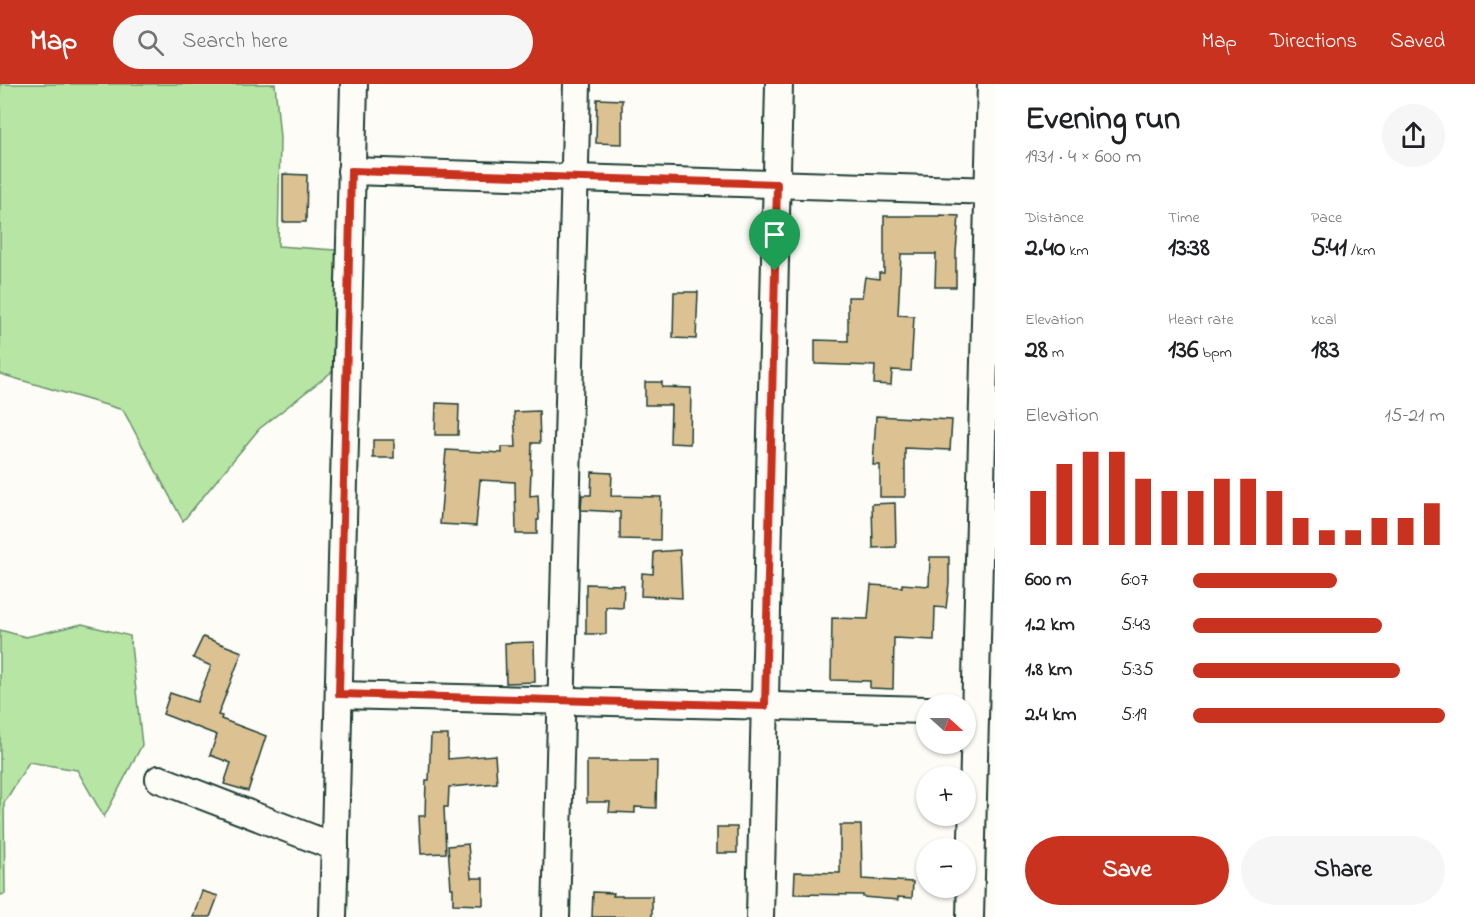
<!DOCTYPE html>
<html lang="en">
<head>
<meta charset="utf-8">
<style>
  :root { --surface:#fff; --page:#f6f6f6; --text:#202124; --muted:#757577; --accent:#c8321e }
  body { margin:0; font-family:"Indie Flower",sans-serif; background:var(--page); color:var(--text); height:100vh; display:flex; flex-direction:column; font-size:22px; white-space:nowrap }
  * { box-sizing:border-box; margin:0 }
  p { font-size:20px; color:var(--muted) }
  .icon { flex:none; width:33px; height:33px; fill:none; stroke:currentColor; stroke-width:2; stroke-linecap:round; stroke-linejoin:round }
  .map { position:relative; flex:1; overflow:hidden }
  .details { display:flex; flex-direction:column; background:var(--surface); width:480px }
  .details>* { flex:none }
  .needle { width:39px; rotate:111deg }
  .tools { position:absolute; left:916px; top:610px; display:grid; gap:12px }
  .tools a { display:grid; place-items:center; width:60px; height:60px; border-radius:50%; background:var(--surface); box-shadow:0 2px 4px #0004; font-size:30px }
  .pin { position:absolute; display:grid; place-items:center; width:51px; height:51px; color:#fff; margin:-62px -26px; border-radius:50% 50% 50% 0; rotate:-45deg; box-shadow:0 0 6px #0007 }
  .pin .icon { rotate:45deg }
  .round { display:grid; place-items:center; flex:none; width:63px; height:63px; border-radius:32px; background:var(--page) }
  .headline { display:flex; align-items:center; justify-content:space-between; height:102px; padding:0 30px }
  h1 { font-size:33px; font-weight:700; line-height:45px }
  .figures { display:grid; grid-template-columns:repeat(3,1fr); gap:9px; height:102px; padding:6px 30px }
  .figures div { display:grid; align-content:center }
  .figures b { font-size:26px; font-weight:700 }
  .figures small { font-size:16px; font-weight:400 }
  .figures p { font-size:16px }
  .chart { height:168px; padding:12px 30px }
  .chart p { display:flex; justify-content:space-between }
  .chart svg { width:100%; height:108px; margin-top:6px; stroke:var(--accent); stroke-width:6 }
  .button { display:flex; gap:12px; margin-top:auto; padding:12px 30px }
  .button a { flex:1; height:69px; border-radius:36px; background:var(--accent); color:#fff; font-size:24px; font-weight:700; line-height:69px; text-align:center }
  .button a+a { background:var(--page); color:var(--text) }
  ul { padding:0 30px; list-style:none; font-size:20px }
  li { display:grid; grid-template-columns:96px 72px 1fr; align-items:center; height:45px }
  li i { height:15px; border-radius:8px; background:var(--accent) }
  header { display:flex; align-items:center; gap:36px; box-sizing:border-box; height:84px; padding:0 30px; background:var(--accent); color:#fff }
  header strong { font-size:28px }
  nav { display:flex; gap:33px; margin-inline-start:auto; font-size:21px }
  .search { width:420px; height:54px; background:var(--page); display:flex; align-items:center; gap:15px; box-sizing:border-box; padding:0 21px; border-radius:33px; color:var(--muted); font-size:22px }
  main { display:flex; flex:1; min-height:0 }
  .map>svg:first-child { display:block }
  .green { fill:#b7e5a3; stroke:#6b916c; stroke-width:1.5 }
  .building { fill:#dcc292; stroke:#1f3d34; stroke-width:1.5 }
  .lines { fill:none; stroke-linecap:round; stroke-linejoin:round }
  .minor-casing { stroke:#1f3d34; stroke-width:30 }
  .minor { stroke:#fdfcf7; stroke-width:26 }
  .route-casing { stroke:#fff; stroke-width:12 }
  .route { stroke:#c8321e; stroke-width:8 }
</style>
</head>
<body>
<header>
<strong>Map</strong>
<div class="search"><svg class="icon" aria-label="search" viewBox="0 0 24 24"><circle cx="10" cy="10" r="6"/><path d="M15 15l6 6"/></svg>Search here</div>
<nav><a>Map</a><a>Directions</a><a>Saved</a></nav>
</header>
<main>
<div class="map">
<svg width="995" height="833" viewBox="0 0 995 833">
  <rect width="100%" height="100%" fill="#fdfcf7"/>
  <filter id="ink" filterUnits="userSpaceOnUse"><feTurbulence type="fractalNoise" baseFrequency=".0167" numOctaves="2"/><feDisplacementMap in="SourceGraphic" scale="12" xChannelSelector="R" yChannelSelector="G"/><feConvolveMatrix kernelMatrix="1 2 1 2 8 2 1 2 1" color-interpolation-filters="sRGB"/></filter>
  <g filter="url(#ink)">
    <g class="green">
      <polygon points="0,0 275,0 280,54 278,162 349,167 347,276 259,345 183,437 123,326 0,290"/>
      <polygon points="82,540 130,552 142,661 104,733 77,686 29,678 4,719 5,810 0,811 0,546 26,553"/>
    </g>
    <g class="building">
      <polygon points="597,15 622,16 622,60 596,59"/>
      <polygon points="283,90 307,91 306,138 283,138"/>
      <polygon points="940,131 959,132 956,168 956,203 935,203 936,170 901,170 898,231 914,232 911,287 892,286 891,301 874,300 875,282 815,280 815,256 848,257 848,213 862,213 865,193 879,195 879,189 884,189 884,132 940,132"/>
      <polygon points="674,208 698,208 696,255 673,254"/>
      <polygon points="645,298 662,298 662,303 691,304 690,360 670,359 671,321 645,321"/>
      <polygon points="436,319 459,320 458,351 435,351"/>
      <polygon points="539,327 540,359 532,359 530,412 538,411 539,436 537,436 537,450 516,450 515,398 480,396 476,442 440,440 446,366 502,369 502,363 516,363 514,328"/>
      <polygon points="876,332 952,336 950,366 905,364 905,413 880,413 880,381 873,381"/>
      <rect x="373" y="356" width="21" height="18"/>
      <polygon points="592,388 612,389 611,412 661,413 660,456 620,455 620,428 581,426 582,411 591,411"/>
      <polygon points="895,419 896,463 873,464 872,420"/>
      <polygon points="680,466 682,514 641,512 642,489 653,490 654,468"/>
      <polygon points="930,473 949,473 949,499 946,524 935,523 934,556 894,554 893,605 870,604 870,597 831,596 832,534 868,535 871,501 902,503 902,500 929,502"/>
      <polygon points="586,500 624,501 623,524 606,523 606,550 586,550"/>
      <polygon points="203,553 242,568 218,631 222,632 221,635 266,652 248,707 224,700 231,679 210,671 217,651 163,630 170,609 197,618 211,582 193,574"/>
      <polygon points="534,558 535,598 506,599 505,559"/>
      <polygon points="431,651 448,651 448,675 495,671 497,699 449,703 448,723 444,723 446,769 421,770 419,732 425,732 426,696 429,696"/>
      <polygon points="587,677 657,677 656,724 635,723 635,729 609,728 610,718 587,718"/>
      <polygon points="840,741 861,741 862,795 913,798 912,814 898,813 898,816 863,813 863,811 794,810 795,788 840,789"/>
      <rect x="717" y="743" width="20" height="26"/>
      <polygon points="468,760 471,794 483,794 483,821 453,820 453,804 451,804 448,762"/>
      <polygon points="202,807 218,812 210,833 193,833"/>
      <polygon points="593,808 614,809 613,812 652,812 652,833 592,833"/>
    </g>
    <g class="lines">
      <defs>
        <g id="minor">
          <polyline points="351,87 995,107"/>
          <polyline points="339,611 927,626"/>
          <polyline points="159,695 335,763"/>
          <polyline points="333,833 354,0"/>
          <polyline points="556,833 577,0"/>
          <polyline points="760,833 779,0"/>
          <polyline points="970,833 991,0"/>
        </g>
      </defs>
      <use href="#minor" class="minor-casing"/>
      <use href="#minor" class="minor"/>
    </g>
  </g>
  <g class="lines" filter="url(#ink)">
    <defs>
      <polygon id="route" points="351,87 777,100 765,622 339,610"/>
    </defs>
    <use href="#route" class="route-casing"/>
    <use href="#route" class="route"/>
  </g>
</svg>
<div class="tools">
<a><svg class="needle" viewBox="-14 -14 28 28"><path d="M0-13l5 13h-10z" fill="#e53935"/><path d="M0 13l5-13h-10z" fill="#757577"/></svg></a>
<a>+</a>
<a>−</a>
</div>
<div class="pin" style="left:775px;top:187px;background:#1e9e55"><svg class="icon" aria-label="arrive" viewBox="0 0 24 24"><path d="M6 21V4h12l-3 4 3 4H6"/></svg></div>
</div>
<section class="details">
<div class="headline"><div><h1>Evening run</h1><p>19:31 · 4 × 600 m</p></div><a class="round"><svg class="icon" aria-label="share" viewBox="0 0 24 24"><path d="M12 15V3M7 8l5-5 5 5M5 13v7h14v-7"/></svg></a></div>
<div class="figures">
<div><p>Distance</p><b>2.40<small> km</small></b></div>
<div><p>Time</p><b>13:38</b></div>
<div><p>Pace</p><b>5:41<small> /km</small></b></div>
</div>
<div class="figures">
<div><p>Elevation</p><b>28<small> m</small></b></div>
<div><p>Heart rate</p><b>136<small> bpm</small></b></div>
<div><p>kcal</p><b>183</b></div>
</div>
<div class="chart"><p><span>Elevation</span>15–21 m</p>
<svg viewBox="0 0 160 44" preserveAspectRatio="none"><path d="M5 44V22M15 44V11M25 44V6M35 44V6M45 44V17M55 44V22M65 44V22M75 44V17M85 44V17M95 44V22M105 44V33M115 44V38M125 44V38M135 44V33M145 44V33M155 44V27"/></svg>
</div>
<ul>
<li><b>600 m</b>6:07<i style="width:57%"></i></li>
<li><b>1.2 km</b>5:43<i style="width:75%"></i></li>
<li><b>1.8 km</b>5:35<i style="width:82%"></i></li>
<li><b>2.4 km</b>5:19<i style="width:100%"></i></li>
</ul>
<div class="button"><a>Save</a><a>Share</a></div>
</section>
</main>
</body>
</html>
